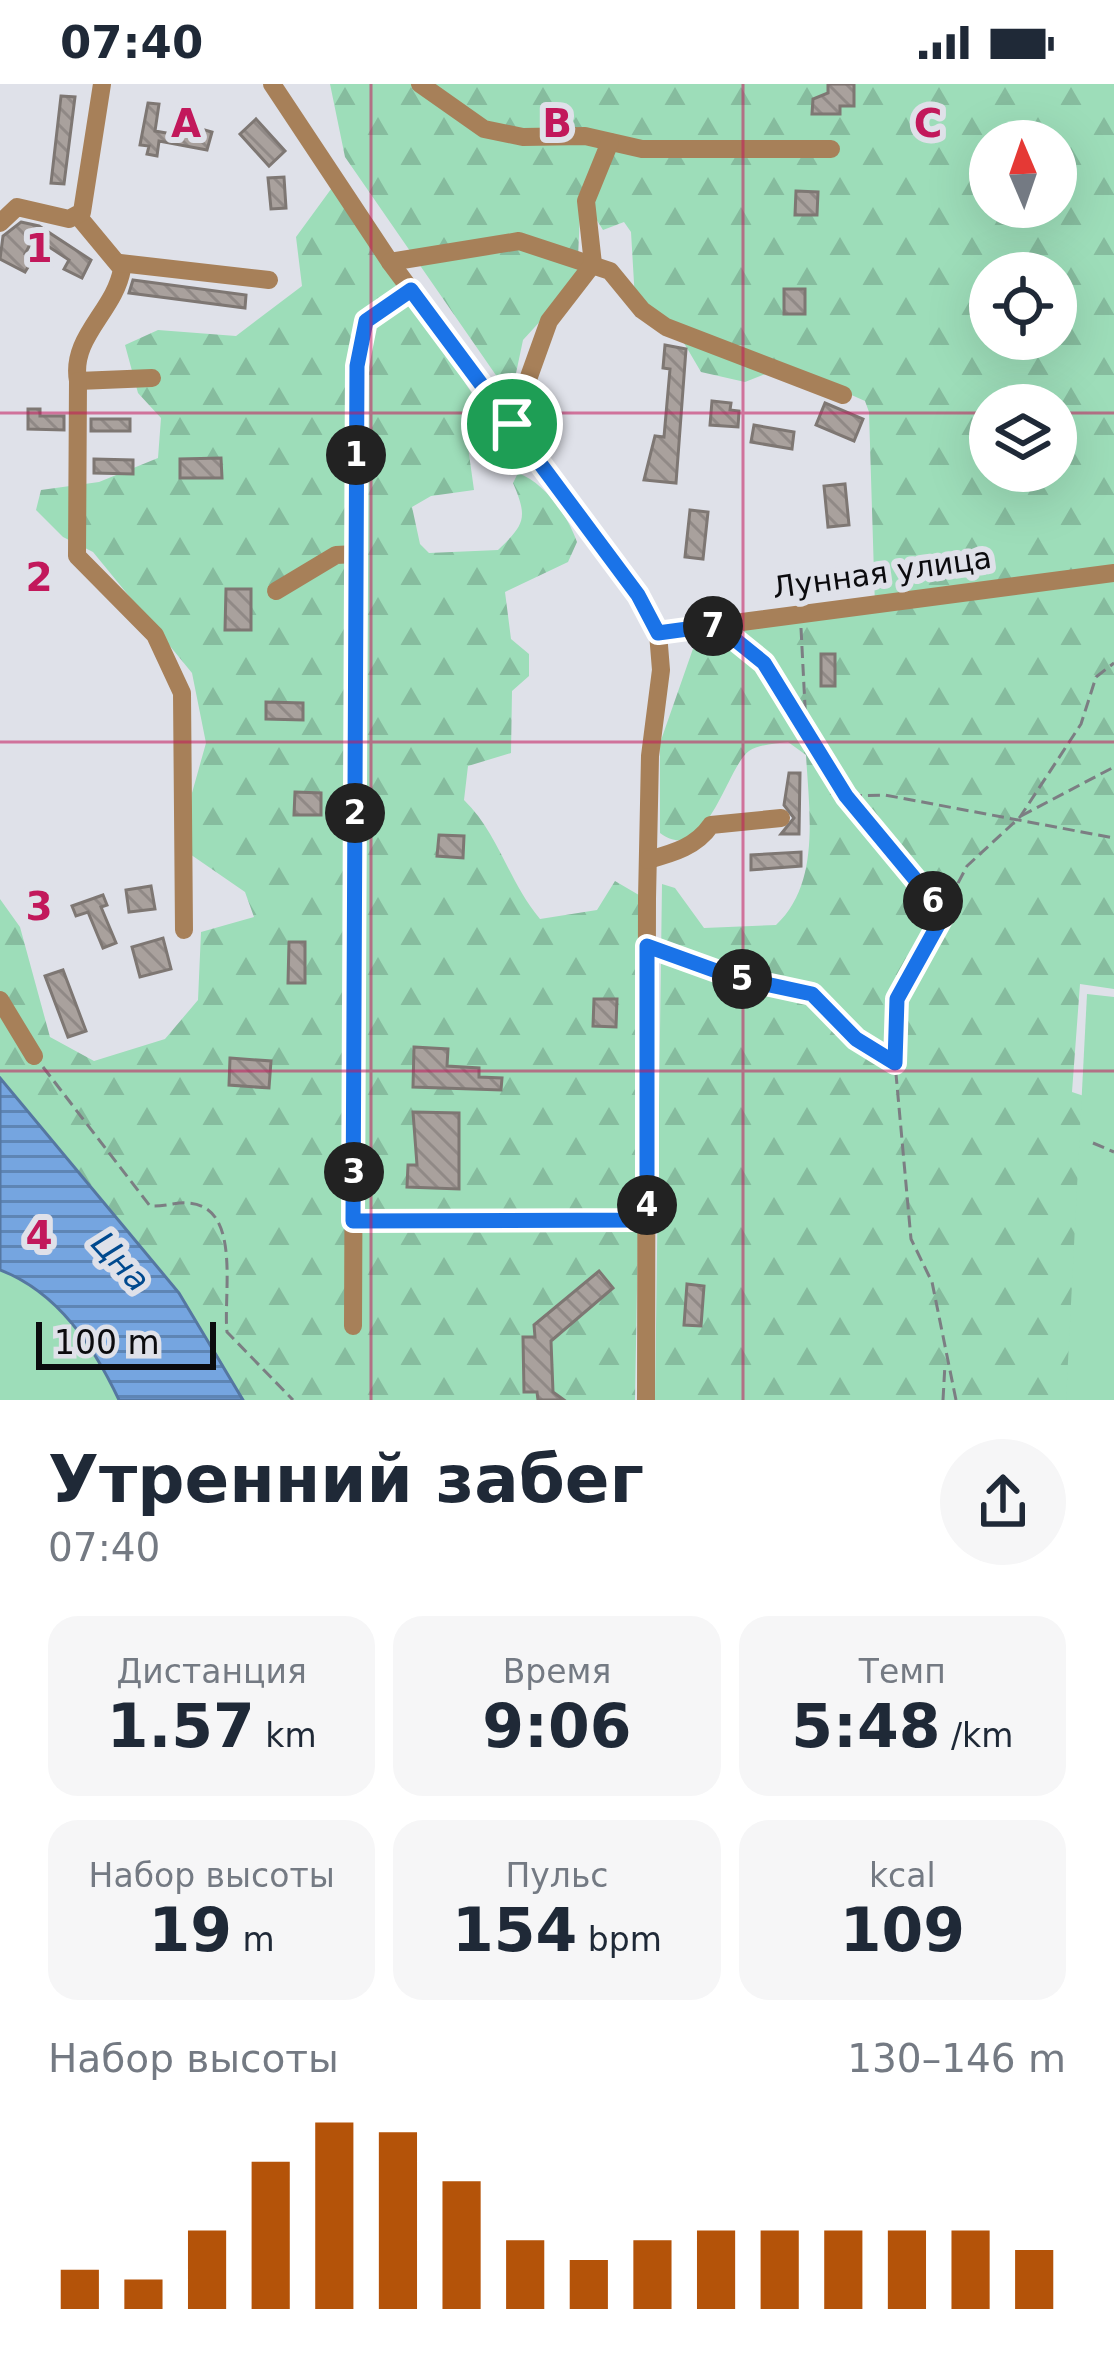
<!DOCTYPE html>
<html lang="ru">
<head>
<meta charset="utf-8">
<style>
  :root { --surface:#fff; --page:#f6f6f7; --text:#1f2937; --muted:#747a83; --accent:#b45309 }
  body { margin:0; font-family:"DejaVu Sans",sans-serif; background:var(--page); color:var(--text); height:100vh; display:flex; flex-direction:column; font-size:45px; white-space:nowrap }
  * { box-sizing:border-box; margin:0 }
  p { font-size:39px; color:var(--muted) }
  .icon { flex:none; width:66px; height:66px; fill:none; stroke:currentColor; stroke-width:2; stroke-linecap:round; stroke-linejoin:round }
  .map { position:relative; height:1316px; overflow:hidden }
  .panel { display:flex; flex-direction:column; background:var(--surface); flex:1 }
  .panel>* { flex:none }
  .needle { width:78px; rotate:358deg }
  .tools { position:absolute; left:969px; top:36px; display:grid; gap:24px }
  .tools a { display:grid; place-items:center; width:108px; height:108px; border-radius:50%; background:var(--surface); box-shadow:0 12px 48px #0002; font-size:60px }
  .scale { position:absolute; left:36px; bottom:30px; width:180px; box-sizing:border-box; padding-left:12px; border:6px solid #0b0b0e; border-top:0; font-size:33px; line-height:42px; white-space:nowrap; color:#0b0b0e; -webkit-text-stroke:9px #dfe1e9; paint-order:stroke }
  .pin { position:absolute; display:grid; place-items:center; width:102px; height:102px; color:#fff; margin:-51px; border:6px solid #fff; border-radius:50%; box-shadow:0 3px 12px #0007 }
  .km { position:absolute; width:60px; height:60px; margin:-30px; border-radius:50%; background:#222; color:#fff; font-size:33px; line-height:60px; text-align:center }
  .round { display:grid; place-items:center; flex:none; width:126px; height:126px; border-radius:63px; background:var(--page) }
  .head { display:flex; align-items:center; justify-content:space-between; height:204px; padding:0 48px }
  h1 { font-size:66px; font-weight:700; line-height:90px }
  .figures { display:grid; grid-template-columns:repeat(3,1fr); gap:18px; height:204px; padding:12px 48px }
  .figures div { display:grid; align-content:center; border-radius:30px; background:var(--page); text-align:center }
  .figures b { font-size:60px; font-weight:700 }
  .figures small { font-size:33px; font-weight:400 }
  .figures p { font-size:33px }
  .chart { height:336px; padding:24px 48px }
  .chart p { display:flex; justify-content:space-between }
  .chart svg { width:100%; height:216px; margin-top:12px; stroke:var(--accent); stroke-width:6 }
  .status { display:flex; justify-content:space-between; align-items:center; height:84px; padding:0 60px; background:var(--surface); direction:ltr }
  .status svg { height:33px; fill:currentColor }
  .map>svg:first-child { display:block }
  .forest { fill:url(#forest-firs); fill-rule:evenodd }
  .park { fill:#9dddb9 }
  .water { fill:url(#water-rules); stroke:#5577a1; stroke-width:3 }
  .building { fill:url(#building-back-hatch); stroke:#7e7773; stroke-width:3 }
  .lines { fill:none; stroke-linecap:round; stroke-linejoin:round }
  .path { stroke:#7c7e83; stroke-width:3; stroke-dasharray:12 6; stroke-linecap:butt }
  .minor { stroke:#a78059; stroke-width:18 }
  .route-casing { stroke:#fff; stroke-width:24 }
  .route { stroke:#1a73e8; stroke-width:15 }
  .grid { fill:none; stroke:#c2185b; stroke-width:3; stroke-opacity:0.55 }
  .labels { text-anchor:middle; stroke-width:12; stroke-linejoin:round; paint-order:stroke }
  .street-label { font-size:30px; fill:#0b0b0e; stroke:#dfe1e9 }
  .water-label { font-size:33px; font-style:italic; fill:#00498e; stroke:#dfe1e9 }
  .grid-label { font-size:39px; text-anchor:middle; font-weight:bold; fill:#c2185b; stroke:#dfe1e9; stroke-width:12; stroke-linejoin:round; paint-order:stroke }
</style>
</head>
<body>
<div class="status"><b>07:40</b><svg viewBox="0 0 49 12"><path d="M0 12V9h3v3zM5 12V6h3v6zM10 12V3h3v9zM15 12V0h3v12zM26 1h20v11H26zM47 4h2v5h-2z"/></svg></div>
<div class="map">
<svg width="1114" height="1316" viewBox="0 0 1114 1316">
  <defs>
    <pattern id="forest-firs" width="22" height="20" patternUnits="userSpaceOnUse" patternTransform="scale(3)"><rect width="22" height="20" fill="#9dddb9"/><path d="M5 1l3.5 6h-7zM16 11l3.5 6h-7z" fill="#86bc9e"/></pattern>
    <pattern id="water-rules" width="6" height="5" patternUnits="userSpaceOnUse" patternTransform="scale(3)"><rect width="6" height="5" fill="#75a5e0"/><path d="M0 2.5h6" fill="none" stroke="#5e85b4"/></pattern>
    <pattern id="building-back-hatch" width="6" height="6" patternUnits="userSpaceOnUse" patternTransform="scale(3)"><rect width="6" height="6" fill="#a9a19d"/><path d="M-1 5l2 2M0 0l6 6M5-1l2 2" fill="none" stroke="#908986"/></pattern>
  </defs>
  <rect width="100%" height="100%" fill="#dfe1e9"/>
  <g class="forest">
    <path d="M330,0H1114V905L1080,900L1072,1008L1114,1022V1316H655L662,800L675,804L704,844L776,841C821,799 809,727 806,671L788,658C776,660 759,660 749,667C727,682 706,784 660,749V659L695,559L718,544L875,523L869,328L865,317L786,282L745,298L701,288L684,259L635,216L631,148L624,138L603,146L591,127L580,128L577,197L523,256L511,313L345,73ZM990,57H1056V123H990ZM990,189H1056V255H990ZM990,321H1056V387H990Z"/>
    <path d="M334,101L487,332L468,363L474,406L431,412L412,423L420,460L429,469L498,466C525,440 528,434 513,399L518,389C545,399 568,432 577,458L568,478L505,508L511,555L529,570V592L512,607L511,669L468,682L464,716C499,750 508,797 540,835L597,826L615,797L644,814L635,1316H243L179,1209L0,994V815L20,843L50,953L94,977L165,955L198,916L201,848L254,833L245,808L187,768L192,709L206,659L192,589L93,468L63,453L36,426L41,406L99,398L158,374L161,334L138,309L125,261L158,246L236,252L302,202L296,153Z"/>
  </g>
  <g class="park">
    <polygon points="1087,910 1114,913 1114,1316 1066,1316"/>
    <path d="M0,1186C58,1208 94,1263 119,1316H0Z"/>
  </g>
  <path class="water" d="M0,994L179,1209L243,1316H119C94,1263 58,1208 0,1186Z"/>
  <g class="building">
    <polygon points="828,0 854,0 854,22 840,22 840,30 812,30 813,15 828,9"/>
    <polygon points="61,12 75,13 64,100 51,99"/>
    <polygon points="148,19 159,20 155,47 195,54 198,44 212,48 207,66 159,57 157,72 147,70 149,62 140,61"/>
    <polygon points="256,35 285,67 269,82 240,50"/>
    <polygon points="284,93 286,124 271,125 268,94"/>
    <polygon points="796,107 818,108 817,131 795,131"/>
    <polygon points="21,138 39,142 91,176 82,194 64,185 69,176 34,153 25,170 33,175 25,188 0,175 3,152"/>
    <polygon points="133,196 246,211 245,224 129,209"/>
    <rect x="784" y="205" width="21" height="25"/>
    <polygon points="665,261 686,265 676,399 644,396 655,352 664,353 670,285 663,284"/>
    <polygon points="712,317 731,319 730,326 739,327 738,343 710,341"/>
    <polygon points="825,319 863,335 854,357 816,341"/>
    <polygon points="28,325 40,325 40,332 64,332 64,346 28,345"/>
    <rect x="91" y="335" width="39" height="12"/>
    <polygon points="754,341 794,348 792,365 751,358"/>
    <polygon points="221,374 222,394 180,394 180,375"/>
    <polygon points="94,375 133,376 133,390 94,389"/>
    <polygon points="845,400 849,441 828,443 824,402"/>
    <polygon points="690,426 708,428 703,475 685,473"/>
    <polygon points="226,505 251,505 251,546 225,546"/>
    <rect x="821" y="570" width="14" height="32"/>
    <polygon points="266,618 303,619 303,636 266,635"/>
    <polygon points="789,689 800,689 799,750 781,750 794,734 784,721"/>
    <polygon points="295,708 321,709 321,731 294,731"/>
    <polygon points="439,751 464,752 463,774 437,772"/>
    <polygon points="801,768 801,782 751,786 751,771"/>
    <polygon points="151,802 155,825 129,828 126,806"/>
    <polygon points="103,811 107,821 101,823 116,859 103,864 88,828 76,832 72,822"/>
    <polygon points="163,854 171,885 140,893 132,863"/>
    <polygon points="289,858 305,858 305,899 288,899"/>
    <polygon points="63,886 86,947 68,953 45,892"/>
    <polygon points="594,915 617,915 616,943 593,942"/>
    <polygon points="414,963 448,965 447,982 479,984 479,993 502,994 501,1006 413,1003"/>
    <polygon points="230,974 271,977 269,1004 229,1001"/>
    <polygon points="413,1028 459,1029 459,1105 407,1103 408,1081 417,1081"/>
    <polygon points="599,1187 613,1204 551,1257 553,1308 564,1316 538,1316 537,1308 524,1308 523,1253 535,1253 534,1241"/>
    <polygon points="687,1200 704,1202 701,1242 684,1241"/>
  </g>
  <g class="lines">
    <g class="path">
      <polyline points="801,544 806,642"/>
      <polyline points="734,556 764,579 846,712 885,711 1114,754"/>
      <polyline points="847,713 944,829"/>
      <polyline points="1021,732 1114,683"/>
      <polyline points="664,869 733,893 812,910 856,955 893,978"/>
      <path d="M43,983L150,1122C163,1123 176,1118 188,1119C242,1122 223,1209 227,1248L293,1316"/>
      <polyline points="1093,1059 1114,1068"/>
      <polyline points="943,1316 945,1280"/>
      <polyline points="956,1316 932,1198 911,1155 895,979 897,915 967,782 1020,733 1081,640 1096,593 1114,579"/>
    </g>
    <g class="minor">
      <polyline points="272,0 390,178 638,511 658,549 661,586 650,672 647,815 646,1316"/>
      <polyline points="420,0 484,45 523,53 585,52 642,65 831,65"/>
      <path d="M78,132L122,185C115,227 70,253 78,297L152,294"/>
      <polyline points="0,139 17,123 69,135 82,128 102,0"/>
      <polyline points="390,178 519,157 610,187 642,226 666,243 843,311"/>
      <polyline points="120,179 269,196"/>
      <polyline points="78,297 77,472 155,551 182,609 184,846"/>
      <polyline points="512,340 549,237 593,180 586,117 610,58"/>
      <polyline points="276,507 336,471 356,470"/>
      <polyline points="658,549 1114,489"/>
      <path d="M648,776C673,769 696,763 711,741L781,734"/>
      <polyline points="0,916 34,972"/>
      <polyline points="353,1137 647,1136"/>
      <polyline points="353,1242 357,282 366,237 411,206"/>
    </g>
  </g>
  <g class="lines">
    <defs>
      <polygon id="route" points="411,206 638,511 658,549 717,541 764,579 846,712 944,830 897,915 895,979 856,955 812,910 733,893 647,862 647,1136 353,1137 357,282 366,237"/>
    </defs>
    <use href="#route" class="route-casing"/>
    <use href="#route" class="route"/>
  </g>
  <path class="grid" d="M371,0V1316M743,0V1316M0,329H990M1056,329H1114M0,658H1114M0,987H1114"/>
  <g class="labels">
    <g class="street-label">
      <text transform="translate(882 489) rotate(-8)" y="10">Лунная улица</text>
    </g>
    <g class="water-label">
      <text transform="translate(121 1177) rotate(47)" y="12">Цна</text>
    </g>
  </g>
  <g class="grid-label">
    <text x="186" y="53">A</text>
    <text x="557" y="53">B</text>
    <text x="928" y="53">C</text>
    <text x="39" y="178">1</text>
    <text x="39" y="507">2</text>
    <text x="39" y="836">3</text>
    <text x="39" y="1165">4</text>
  </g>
</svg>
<div class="tools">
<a><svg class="needle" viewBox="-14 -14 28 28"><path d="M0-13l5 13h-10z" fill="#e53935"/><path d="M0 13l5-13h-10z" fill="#747a83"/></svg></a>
<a><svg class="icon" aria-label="locate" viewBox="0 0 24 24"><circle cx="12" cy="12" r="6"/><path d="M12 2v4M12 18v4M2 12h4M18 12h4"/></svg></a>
<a><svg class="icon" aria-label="layers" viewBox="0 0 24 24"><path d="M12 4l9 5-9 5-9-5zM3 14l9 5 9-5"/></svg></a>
</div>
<div class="scale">100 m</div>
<div class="pin" style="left:512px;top:340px;background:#1e9e55"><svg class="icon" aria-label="arrive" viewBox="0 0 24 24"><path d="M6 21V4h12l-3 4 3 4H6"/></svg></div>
<b class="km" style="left:356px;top:371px">1</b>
<b class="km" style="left:355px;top:729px">2</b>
<b class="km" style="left:354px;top:1088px">3</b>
<b class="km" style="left:647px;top:1121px">4</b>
<b class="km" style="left:742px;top:895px">5</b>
<b class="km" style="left:933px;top:817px">6</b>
<b class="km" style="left:713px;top:542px">7</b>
</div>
<section class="panel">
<div class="head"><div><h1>Утренний забег</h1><p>07:40</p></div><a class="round"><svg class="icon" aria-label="share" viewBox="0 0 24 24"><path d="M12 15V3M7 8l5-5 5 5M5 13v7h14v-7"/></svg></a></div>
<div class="figures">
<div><p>Дистанция</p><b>1.57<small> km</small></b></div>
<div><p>Время</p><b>9:06</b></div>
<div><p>Темп</p><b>5:48<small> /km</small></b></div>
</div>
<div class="figures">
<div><p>Набор высоты</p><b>19<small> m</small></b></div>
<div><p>Пульс</p><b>154<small> bpm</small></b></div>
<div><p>kcal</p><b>109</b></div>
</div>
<div class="chart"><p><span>Набор высоты</span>130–146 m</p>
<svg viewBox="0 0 160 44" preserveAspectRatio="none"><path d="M5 44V36M15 44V38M25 44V28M35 44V14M45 44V6M55 44V8M65 44V18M75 44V30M85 44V34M95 44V30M105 44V28M115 44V28M125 44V28M135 44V28M145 44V28M155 44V32"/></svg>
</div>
</section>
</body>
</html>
